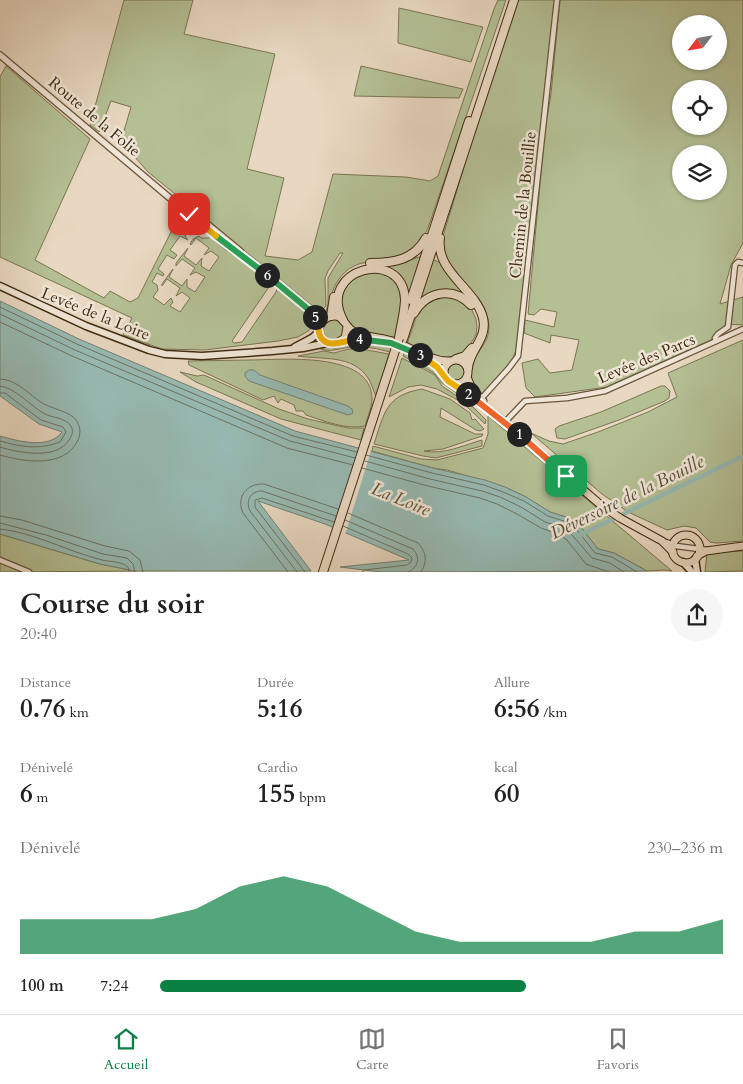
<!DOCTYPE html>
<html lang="fr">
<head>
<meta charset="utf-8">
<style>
  :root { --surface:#fff; --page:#f6f6f6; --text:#222; --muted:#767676; --line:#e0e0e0; --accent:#0b8043 }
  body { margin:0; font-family:Cardo,serif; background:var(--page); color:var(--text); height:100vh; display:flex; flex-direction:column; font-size:19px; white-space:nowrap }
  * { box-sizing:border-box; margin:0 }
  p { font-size:16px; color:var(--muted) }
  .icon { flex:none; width:28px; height:28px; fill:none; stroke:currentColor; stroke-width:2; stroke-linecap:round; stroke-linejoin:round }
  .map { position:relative; height:572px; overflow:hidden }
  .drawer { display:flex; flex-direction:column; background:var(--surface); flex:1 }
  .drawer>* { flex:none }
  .needle { width:32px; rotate:239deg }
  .fabs { position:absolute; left:672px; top:15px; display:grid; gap:10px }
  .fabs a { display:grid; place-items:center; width:55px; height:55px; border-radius:50%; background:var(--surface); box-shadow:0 1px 4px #0004; font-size:25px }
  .pin { position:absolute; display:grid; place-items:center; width:42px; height:42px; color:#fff; margin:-21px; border-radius:10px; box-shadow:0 2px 8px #0006 }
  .km { position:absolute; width:25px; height:25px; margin:-12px; border-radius:50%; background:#222; color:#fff; font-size:14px; line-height:25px; text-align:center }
  .round { display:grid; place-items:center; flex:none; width:52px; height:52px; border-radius:26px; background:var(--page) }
  .head { display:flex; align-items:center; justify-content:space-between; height:85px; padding:0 20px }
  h1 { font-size:28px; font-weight:700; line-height:38px }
  .metrics { display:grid; grid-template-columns:repeat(3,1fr); gap:8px; height:85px; padding:5px 20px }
  .metrics div { display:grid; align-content:center }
  .metrics b { font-size:25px; font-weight:700 }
  .metrics small { font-size:14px; font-weight:400 }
  .metrics p { font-size:14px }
  .chart { height:140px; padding:10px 20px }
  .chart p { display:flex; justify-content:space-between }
  .chart svg { width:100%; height:90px; margin-top:5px; fill:var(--accent); opacity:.7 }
  ul { padding:0 20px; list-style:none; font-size:16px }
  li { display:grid; grid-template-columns:80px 60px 1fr; align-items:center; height:38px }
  li i { height:12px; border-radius:6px; background:var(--accent) }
  .menu { display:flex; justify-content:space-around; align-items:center; height:70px; border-top:1px solid var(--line); background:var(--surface); font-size:14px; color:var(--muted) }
  .menu a { display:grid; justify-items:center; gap:2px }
  .menu .on { color:var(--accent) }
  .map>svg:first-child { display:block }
  .green { fill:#b4bf94; stroke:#7a7552; fill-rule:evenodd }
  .water { fill:#97bab3; stroke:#748172 }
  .pier { fill:#e8d8c1 }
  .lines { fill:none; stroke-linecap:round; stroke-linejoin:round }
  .shore { stroke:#6b7262; stroke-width:1 }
  .canal { stroke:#97bab3; stroke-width:4.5 }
  .minor-casing { stroke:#69563c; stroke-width:7 }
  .tertiary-casing { stroke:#69563c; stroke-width:8 }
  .secondary-casing { stroke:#3f2b10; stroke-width:9 }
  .primary-casing { stroke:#3f2b10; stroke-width:9 }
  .trunk-casing { stroke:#3f2b10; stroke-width:10 }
  .minor { stroke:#f0e6d7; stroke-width:4.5 }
  .tertiary { stroke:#f0e6d7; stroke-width:5.5 }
  .secondary { stroke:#f0e6d7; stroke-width:6 }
  .primary { stroke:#e8d8c1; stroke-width:7 }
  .trunk { stroke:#e8d8c1; stroke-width:8 }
  .trunk-bridge-casing { stroke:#3f2b10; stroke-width:10; stroke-linecap:butt }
  .trunk-bridge { stroke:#e8d8c1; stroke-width:8 }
  .split-1-casing { stroke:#fff; stroke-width:10 }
  .split-2-casing { stroke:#fff; stroke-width:10 }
  .split-3-casing { stroke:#fff; stroke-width:10 }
  .split-4-casing { stroke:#fff; stroke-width:10 }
  .split-5-casing { stroke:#fff; stroke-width:10 }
  .split-6-casing { stroke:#fff; stroke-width:10 }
  .split-7-casing { stroke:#fff; stroke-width:10 }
  .split-8-casing { stroke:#fff; stroke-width:10 }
  .split-1 { stroke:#f0652b; stroke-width:6 }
  .split-2 { stroke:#f0652b; stroke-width:6 }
  .split-3 { stroke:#f5b400; stroke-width:6 }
  .split-4 { stroke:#22a559; stroke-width:6 }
  .split-5 { stroke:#f5b400; stroke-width:6 }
  .split-6 { stroke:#22a559; stroke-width:6 }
  .split-7 { stroke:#22a559; stroke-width:6 }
  .split-8 { stroke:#f5b400; stroke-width:6 }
  .labels { text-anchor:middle; stroke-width:5; stroke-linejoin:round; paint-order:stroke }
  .street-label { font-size:16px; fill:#3f2b10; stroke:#f0e6d7 }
  .water-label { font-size:18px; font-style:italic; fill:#554f39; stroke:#f0e6d7 }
</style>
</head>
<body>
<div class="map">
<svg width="743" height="572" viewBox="0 0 743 572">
  <rect width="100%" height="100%" fill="#e8d8c1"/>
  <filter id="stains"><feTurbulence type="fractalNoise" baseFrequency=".004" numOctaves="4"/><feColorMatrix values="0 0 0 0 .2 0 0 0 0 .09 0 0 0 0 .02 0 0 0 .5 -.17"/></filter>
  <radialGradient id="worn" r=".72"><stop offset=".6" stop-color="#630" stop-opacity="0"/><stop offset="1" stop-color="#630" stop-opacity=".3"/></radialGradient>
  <g class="green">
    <path d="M124,0H193L184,34L275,54L247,169L284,178L265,256L298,260L312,252L333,174L406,177L430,181L438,176L494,9L498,0H506L428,228C417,251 406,258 380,261C371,262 362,262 354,266C342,272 334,284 331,297C330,303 330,310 325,315L328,304V278L343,253H340L328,271L325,278L326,306L320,312L148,172L121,141L131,107L111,101L99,132L90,125Z"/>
    <path d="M518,0H555L516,350L512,361L482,394L475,390L470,381C471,374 472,365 475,358C481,347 489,341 489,327C488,295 450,281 444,252C443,247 443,241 443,236L497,58Z"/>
    <path d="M560,0H743V243L731,265L720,304L743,297V325L726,324L711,340L607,387L535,397L526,388L522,363L538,359L550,373L572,370L579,340L551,335L550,343L524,333L525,320L554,327L557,312L541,309L534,315L528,314L545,130L551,94ZM681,24H719V61H681ZM681,89H719V126H681ZM681,154H719V191H681Z"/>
    <polygon points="399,8 483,27 471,62 398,43"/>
    <path d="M6,66L90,139L35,260L104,298L110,291L130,302L138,298L180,214L171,205L173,203L201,226C201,233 195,233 191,235L187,233L185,236L188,240L180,236L170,250L177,255L174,259L167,255L158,269L164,274L163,276L157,273L152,282L157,285L158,290L153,297L164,305L171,298L173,302L170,306L180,312L190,298L182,292L176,296L180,288L167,279L162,286V284L173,269L169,277L182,286L187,279V287L195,292L205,277L196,272L190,275L195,268L182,259L176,266V263L188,248L184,256L196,265L202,258L201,266L209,271L219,257L211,251L204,255L209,248L196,238L191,245L190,244L193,239L199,236L201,238H208L211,235L271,284L232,341L234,343L242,342L276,292L277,289C290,298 310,309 314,326L308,331L298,337L278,341L205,350L162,349L123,335L132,318L0,257V77Z"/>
    <polygon points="361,66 463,89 459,98 354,96"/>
    <polygon points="419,257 421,257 408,300 390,269 383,266 394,265"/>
    <polygon points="432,259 441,263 470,300 451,291 418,303"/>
    <path d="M371,271C376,272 382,273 386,275C411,287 399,319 394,339C382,336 367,335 356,330C338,320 337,293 350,280C354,275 365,273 371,271Z"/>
    <polygon points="433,297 458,297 471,308 476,319 477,327 476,335 470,345 462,354 444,358 407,344 419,309"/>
    <circle cx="333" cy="330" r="11"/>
    <polygon points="743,340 743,541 716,543 710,542 696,528 684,526 667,530 628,512 602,494 531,433 549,441 563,444 598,432 648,412 677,397 668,373"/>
    <path d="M348,342C362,343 379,342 392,346L390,352C378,349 366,346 354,347C341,347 331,354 318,348L327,346L338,348Z"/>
    <path d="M348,349L367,350L389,354L376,397C373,390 372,384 368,378C352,354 322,360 298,356L324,351L334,353Z"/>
    <path d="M405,350L440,374C444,384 447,383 455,388C458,391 461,395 465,397C469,399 472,400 476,403L474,405L442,383L434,373L403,356Z"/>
    <polygon points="402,358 435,375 442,386 473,407 486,420 485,424 463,403 437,389 421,385 408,387 389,397"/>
    <path d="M248,360C280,360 372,350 372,399C372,408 367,418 365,426C346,430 324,421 306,415L303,411H296L294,405L281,399L278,403L274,396L263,400L189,365L188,361Z"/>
    <circle cx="456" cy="371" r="9"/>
    <polygon points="180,372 197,376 204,375 279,409 308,419 348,428 364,428 361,440 281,419 196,382"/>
    <polygon points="661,386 665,386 670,391 669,398 665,401 619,420 565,439 557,438 555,429 559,426 601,412"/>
    <path d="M422,389L450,399L470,413L472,420L475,419L484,429L480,431L476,430L441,408L440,417L475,434H483L482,436L443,449L424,451C444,455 464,445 482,440V446L436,458L423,456L374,444C384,413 386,395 422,389Z"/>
    <polygon points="488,416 672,571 665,570 647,571 614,553 598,549 580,526 566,517 550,512 526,497 505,487 447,470 433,468 372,451 373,446 421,459 437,460 483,448 488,434"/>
    <polygon points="0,534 100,564 135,571 0,572"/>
    <polygon points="743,551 743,571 705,572 707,553"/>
  </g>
  <g class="water">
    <path d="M0,301L79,339L295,431L433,468L485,480L505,487L526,497L550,512L566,517L580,526L598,549L614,553L647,571L381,572L340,567L409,560L325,524L258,501L311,571H135L100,564L0,534V436C18,441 49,450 62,432L39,424L0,396Z"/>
    <polygon points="249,370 254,370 260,375 348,406 352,409 353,413 348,415 249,381 245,376 245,373"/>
  </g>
  <polygon class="pier" points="359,445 372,448 345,535 332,529"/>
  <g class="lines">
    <g class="shore">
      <polyline points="0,307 77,344 293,436 357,452"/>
      <polyline points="0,314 75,350 290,441 355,458"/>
      <polyline points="0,322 72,356 287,448 353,465"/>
      <path d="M0,379C15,379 28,393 39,401C50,409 70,411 76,420C81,427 81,435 77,442C63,468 24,462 0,455"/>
      <path d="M0,386C14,387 31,406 43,413C51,418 65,417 71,426C74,431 72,436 69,440C57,460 19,453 0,447"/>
      <path d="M0,393H5L41,420L63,427L66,432L60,442C39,450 21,447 0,441"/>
      <polyline points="366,455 432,473 484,485 503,492 524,501 548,516 564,521 577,530 595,553 612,557 637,572"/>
      <polyline points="365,461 430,479 482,491 500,497 521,507 545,522 561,527 572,535 592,558 610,563 624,572"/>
      <polyline points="362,468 428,486 480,498 497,504 517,514 541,528 558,534 567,540 586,564 609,572"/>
      <path d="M348,513L418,543C426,552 428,561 421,572"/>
      <polyline points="0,516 22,520 105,546 129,551 140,560 143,572"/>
      <path d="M345,520L413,549C421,558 418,568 408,572"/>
      <polyline points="0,523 46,535 103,554 127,558 133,564 135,572"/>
      <polyline points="343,526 408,554 412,558 411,562 407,565 364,570 362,572"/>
      <path d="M0,529C33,532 69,552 102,560C110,562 121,561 128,567L129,572"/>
      <path d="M288,572L243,513C236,498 246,483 264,484L338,509"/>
      <path d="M297,572L250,511C245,500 251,491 262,491L336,516"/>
      <polyline points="305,572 255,507 255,500 262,498 334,522"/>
    </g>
    <polyline class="canal" points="580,535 743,456"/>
    <defs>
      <g id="minor">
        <polyline points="716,341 715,338 718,334 728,327 735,265 738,262 743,263"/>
        <polyline points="481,399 509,368 518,356 557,0"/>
        <polyline points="505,422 525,401 567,398 605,391 743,329"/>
        <polyline points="666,542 676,546 707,550"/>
        <polyline points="0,560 29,572"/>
      </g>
      <g id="tertiary">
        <polyline points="0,55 228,247 255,265"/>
        <polyline points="200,218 240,251"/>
        <path d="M253,264C268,277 318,311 319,328"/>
      </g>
      <g id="secondary">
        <polyline points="0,286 86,326 149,350 165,354 202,356 272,351 303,348 327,343"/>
        <polyline points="295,347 312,338 319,332"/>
        <polyline points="695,559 697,572"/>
        <polyline points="683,562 692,572"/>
      </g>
      <g id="primary">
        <path d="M347,327L345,338L335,344C326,344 322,340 319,332C319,324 324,317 333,316C344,315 345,327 353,331C366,338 382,337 395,342C413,348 431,362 450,361"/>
        <polyline points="343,341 350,339 369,340"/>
        <polyline points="426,359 437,367 444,375"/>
        <circle cx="456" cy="372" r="12"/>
        <polyline points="467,377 472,389 483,401"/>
        <polyline points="454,384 505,422 602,506 620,518 662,541 673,552"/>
        <circle cx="686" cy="549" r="14"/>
        <polyline points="697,556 706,551 743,546"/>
      </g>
      <g id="trunk">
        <path d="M440,238C435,272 476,289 483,318C488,339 469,350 468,368"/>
        <path d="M370,263C394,263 414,260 426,238"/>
        <polyline points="411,300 469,121"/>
        <path d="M414,313C427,291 453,286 471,305"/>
        <polyline points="331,316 334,297"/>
        <path d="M343,320C316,269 402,246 405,299C405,311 401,325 399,338"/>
        <polyline points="403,339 514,0"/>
        <polyline points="456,359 465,356 472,348"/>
        <polyline points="323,572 392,360"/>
      </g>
    </defs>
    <use href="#minor" class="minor-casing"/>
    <use href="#tertiary" class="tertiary-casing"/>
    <use href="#secondary" class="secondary-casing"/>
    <use href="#primary" class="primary-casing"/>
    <use href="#trunk" class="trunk-casing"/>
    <use href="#minor" class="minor"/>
    <use href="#tertiary" class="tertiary"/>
    <use href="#secondary" class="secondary"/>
    <use href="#primary" class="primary"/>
    <use href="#trunk" class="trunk"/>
    <defs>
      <polyline id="trunk-bridge" points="392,360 399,338"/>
    </defs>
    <use href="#trunk-bridge" class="trunk-bridge-casing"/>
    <use href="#trunk-bridge" class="trunk-bridge"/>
  </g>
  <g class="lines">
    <defs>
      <polyline id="split-1" points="519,434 566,476"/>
      <polyline id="split-2" points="468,394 519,434"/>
      <polyline id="split-3" points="420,355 437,367 448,381 468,394"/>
      <polyline id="split-4" points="359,339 391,343 420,355"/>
      <path id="split-5" d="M315,317C320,325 317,329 320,336C328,351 346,339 359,339"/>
      <polyline id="split-6" points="267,275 308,309 315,317"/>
      <polyline id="split-7" points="216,236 267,275"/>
      <polyline id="split-8" points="189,214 216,236"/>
    </defs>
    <use href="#split-1" class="split-1-casing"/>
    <use href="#split-2" class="split-2-casing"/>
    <use href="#split-3" class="split-3-casing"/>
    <use href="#split-4" class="split-4-casing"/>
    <use href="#split-5" class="split-5-casing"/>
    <use href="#split-6" class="split-6-casing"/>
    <use href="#split-7" class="split-7-casing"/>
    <use href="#split-8" class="split-8-casing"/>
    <use href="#split-1" class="split-1"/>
    <use href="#split-2" class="split-2"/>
    <use href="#split-3" class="split-3"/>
    <use href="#split-4" class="split-4"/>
    <use href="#split-5" class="split-5"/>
    <use href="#split-6" class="split-6"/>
    <use href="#split-7" class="split-7"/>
    <use href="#split-8" class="split-8"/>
  </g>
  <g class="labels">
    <g class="street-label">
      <text transform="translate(95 116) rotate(40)" y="6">Route de la Folie</text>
      <text transform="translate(522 205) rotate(-84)" y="6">Chemin de la Bouillie</text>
      <text transform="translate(96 313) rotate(22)" y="6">Levée de la Loire</text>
      <text transform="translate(646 358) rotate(-23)" y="6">Levée des Parcs</text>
    </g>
    <g class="water-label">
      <text transform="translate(627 497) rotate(-26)" y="6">Déversoire de la Bouille</text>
      <text transform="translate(401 499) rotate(22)" y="6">La Loire</text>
    </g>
  </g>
  <rect width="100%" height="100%" filter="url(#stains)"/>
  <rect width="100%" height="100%" fill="url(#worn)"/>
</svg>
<div class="fabs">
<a><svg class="needle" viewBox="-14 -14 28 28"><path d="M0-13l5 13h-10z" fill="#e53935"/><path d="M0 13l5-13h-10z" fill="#767676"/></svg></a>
<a><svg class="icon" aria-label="locate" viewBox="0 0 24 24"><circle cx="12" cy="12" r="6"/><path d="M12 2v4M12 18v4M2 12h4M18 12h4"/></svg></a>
<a><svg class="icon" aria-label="layers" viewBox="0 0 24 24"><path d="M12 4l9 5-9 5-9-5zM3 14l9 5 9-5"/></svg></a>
</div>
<div class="pin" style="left:566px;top:476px;background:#1e9e55"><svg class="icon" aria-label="arrive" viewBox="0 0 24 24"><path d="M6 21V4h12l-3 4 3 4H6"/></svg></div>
<div class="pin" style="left:189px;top:214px;background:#d93025"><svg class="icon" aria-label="check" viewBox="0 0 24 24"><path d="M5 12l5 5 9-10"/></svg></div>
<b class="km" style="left:519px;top:434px">1</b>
<b class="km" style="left:468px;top:394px">2</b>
<b class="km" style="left:420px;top:355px">3</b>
<b class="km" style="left:359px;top:339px">4</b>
<b class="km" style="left:315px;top:317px">5</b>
<b class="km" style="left:267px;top:275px">6</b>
</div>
<section class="drawer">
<div class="head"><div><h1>Course du soir</h1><p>20:40</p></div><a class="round"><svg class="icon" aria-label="share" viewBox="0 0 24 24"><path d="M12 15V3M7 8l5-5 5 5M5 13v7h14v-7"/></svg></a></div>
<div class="metrics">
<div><p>Distance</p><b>0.76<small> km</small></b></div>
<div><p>Durée</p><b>5:16</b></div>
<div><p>Allure</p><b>6:56<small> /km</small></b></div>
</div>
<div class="metrics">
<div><p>Dénivelé</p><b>6<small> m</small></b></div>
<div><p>Cardio</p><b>155<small> bpm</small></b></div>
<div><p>kcal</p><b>60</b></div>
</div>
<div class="chart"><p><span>Dénivelé</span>230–236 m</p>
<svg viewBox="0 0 160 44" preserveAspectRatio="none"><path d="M0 44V27L10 27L20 27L30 27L40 22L50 11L60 6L70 11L80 22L90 33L100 38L110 38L120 38L130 38L140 33L150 33L160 27V44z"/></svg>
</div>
<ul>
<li><b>100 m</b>7:24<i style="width:65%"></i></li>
</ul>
</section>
<nav class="menu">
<a class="on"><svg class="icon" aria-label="home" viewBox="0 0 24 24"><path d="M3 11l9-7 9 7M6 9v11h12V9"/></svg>Accueil</a>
<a><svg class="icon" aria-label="map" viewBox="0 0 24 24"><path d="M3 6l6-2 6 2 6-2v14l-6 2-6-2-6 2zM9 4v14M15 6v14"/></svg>Carte</a>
<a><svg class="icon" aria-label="saved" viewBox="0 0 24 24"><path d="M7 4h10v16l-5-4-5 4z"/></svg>Favoris</a>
</nav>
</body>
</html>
